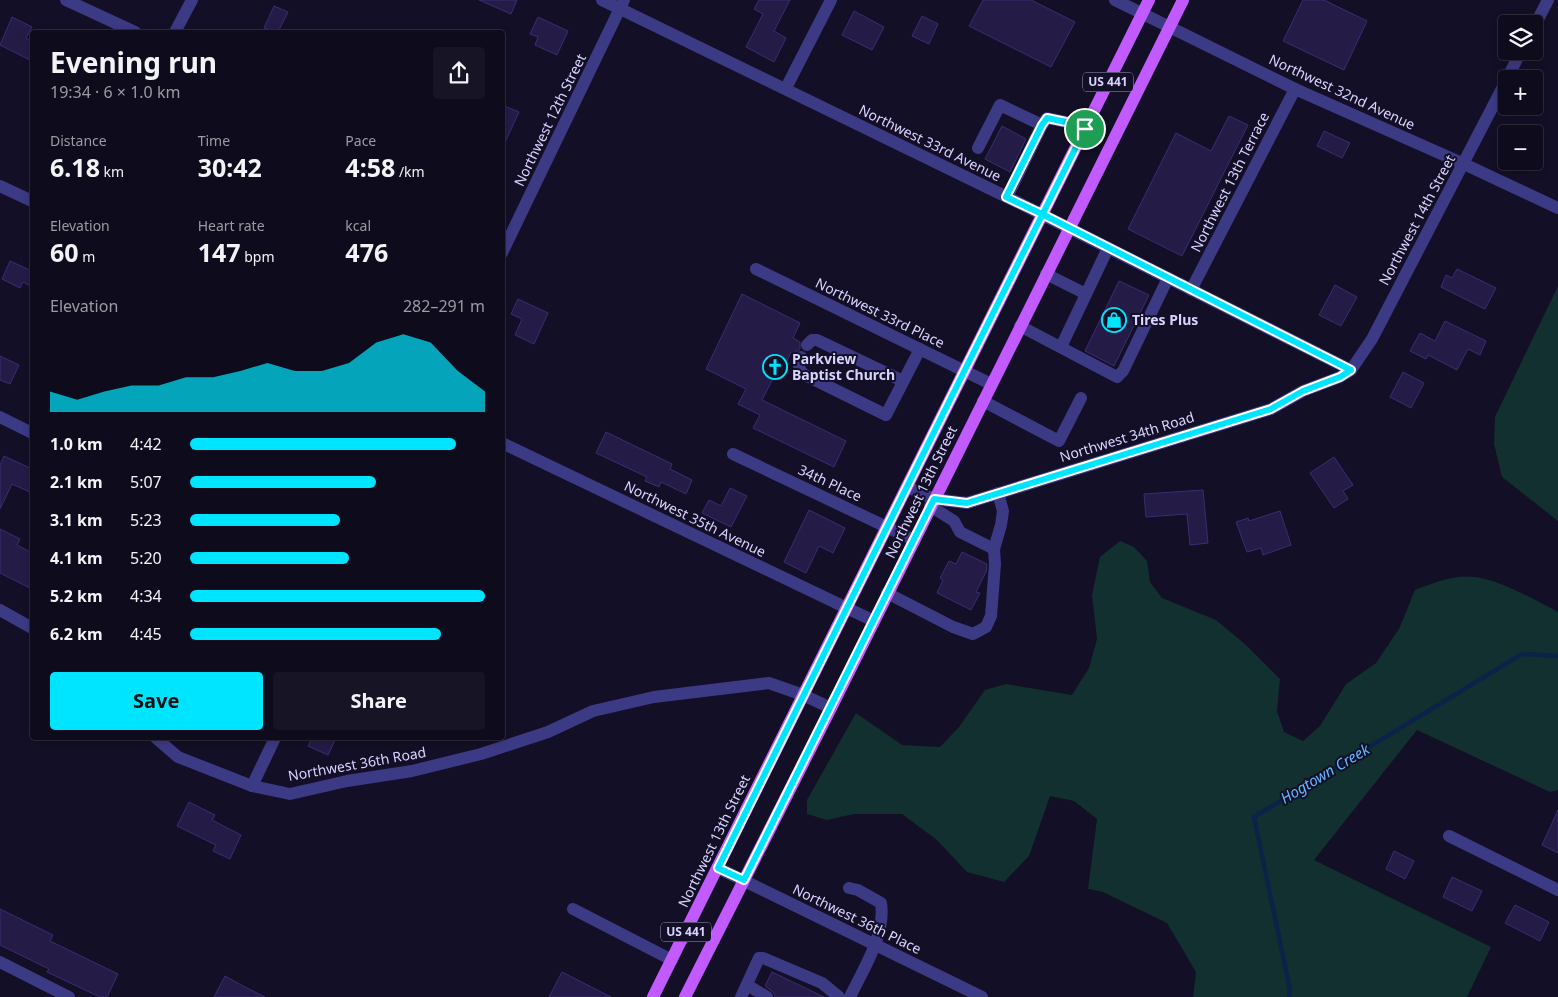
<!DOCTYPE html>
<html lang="en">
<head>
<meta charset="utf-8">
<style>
  :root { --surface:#0e0b1c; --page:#171425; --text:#f1f3f6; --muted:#9b9ba3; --line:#2e2b3b; --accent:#00e5ff }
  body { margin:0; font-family:"Noto Sans",sans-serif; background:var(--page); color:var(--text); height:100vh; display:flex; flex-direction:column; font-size:19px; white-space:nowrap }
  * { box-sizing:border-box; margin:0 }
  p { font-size:16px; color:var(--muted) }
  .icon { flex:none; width:28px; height:28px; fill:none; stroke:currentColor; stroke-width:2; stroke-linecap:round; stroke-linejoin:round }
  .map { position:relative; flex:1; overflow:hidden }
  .sheet { position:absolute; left:30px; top:30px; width:475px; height:710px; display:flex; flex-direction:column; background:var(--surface); border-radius:5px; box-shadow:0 2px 8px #0003,0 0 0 1px var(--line) }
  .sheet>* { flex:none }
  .controls { position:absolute; left:1498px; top:15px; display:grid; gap:10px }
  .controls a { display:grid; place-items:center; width:45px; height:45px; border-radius:5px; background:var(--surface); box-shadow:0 2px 8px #0003,0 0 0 1px var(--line); font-size:25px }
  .pin { position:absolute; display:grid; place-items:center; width:42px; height:42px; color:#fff; margin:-21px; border:2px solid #fff; border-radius:50%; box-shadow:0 1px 5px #0007 }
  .round { display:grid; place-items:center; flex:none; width:52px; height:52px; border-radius:5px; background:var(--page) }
  .overview { display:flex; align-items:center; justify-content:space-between; height:85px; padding:0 20px }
  h1 { font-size:28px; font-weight:700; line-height:38px }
  .figures { display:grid; grid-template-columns:repeat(3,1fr); gap:8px; height:85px; padding:5px 20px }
  .figures div { display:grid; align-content:center }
  .figures b { font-size:25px; font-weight:700 }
  .figures small { font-size:14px; font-weight:400 }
  .figures p { font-size:14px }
  .chart { height:140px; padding:10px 20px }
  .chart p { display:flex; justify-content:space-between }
  .chart svg { width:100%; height:90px; margin-top:5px; fill:var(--accent); opacity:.7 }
  .action { display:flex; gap:10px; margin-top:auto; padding:10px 20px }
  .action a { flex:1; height:58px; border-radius:5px; background:var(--accent); color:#111; font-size:20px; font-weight:700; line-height:58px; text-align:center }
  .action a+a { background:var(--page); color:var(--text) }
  ul { padding:0 20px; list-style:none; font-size:16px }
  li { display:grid; grid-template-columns:80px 60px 1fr; align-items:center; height:38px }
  li i { height:12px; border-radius:6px; background:var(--accent) }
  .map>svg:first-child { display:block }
  .green { fill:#12302f }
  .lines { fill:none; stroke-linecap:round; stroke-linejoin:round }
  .stream { stroke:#0c2248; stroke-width:4.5 }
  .building { fill:#241b47; stroke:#3b2d73 }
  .minor { stroke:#3d3a85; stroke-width:12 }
  .major { stroke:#c25bff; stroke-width:12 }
  .route-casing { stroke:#fff; stroke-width:10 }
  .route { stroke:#00e5ff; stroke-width:6 }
  .labels { text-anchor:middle; stroke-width:4; stroke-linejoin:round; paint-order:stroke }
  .shield { fill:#130f26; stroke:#9e99be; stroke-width:1 }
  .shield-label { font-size:12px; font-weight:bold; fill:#d9d4ff }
  .street-label { font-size:14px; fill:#d9d4ff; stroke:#130f26 }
  .poi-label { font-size:14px; font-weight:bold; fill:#d9d4ff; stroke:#130f26; text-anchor:start }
  .water-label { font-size:15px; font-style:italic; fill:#62b6ff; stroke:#130f26 }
</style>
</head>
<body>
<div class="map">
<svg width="1558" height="997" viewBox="0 0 1558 997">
  <rect width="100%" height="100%" fill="#130f26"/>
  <g class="green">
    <polygon points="1558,286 1558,521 1502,477 1494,444 1495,417"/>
    <path d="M1120,541L1134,547L1147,561L1150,582L1162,598L1216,620L1246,645L1280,679L1277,711L1284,732L1303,741L1320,726L1346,684L1376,663L1399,629L1415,590C1432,583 1456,574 1475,577C1500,580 1535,600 1558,612V790L1550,792L1417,730L1314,860L1491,947L1467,997H1193L1196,972L1167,923L1103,892L1088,889L1097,819L1074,801L1050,796L1029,856L1004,882L967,872L937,840L902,814H854L827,820L807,814V800L856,713L902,745L940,747L959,727L985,690L1006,684L1072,695L1089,668L1097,639L1092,595L1100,557Z"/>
  </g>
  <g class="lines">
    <polyline class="stream" points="1289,997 1290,990 1254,817 1522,654 1558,656"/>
  </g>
  <g class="building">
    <polygon points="479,0 517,0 511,14"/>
    <polygon points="759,0 790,0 774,31 786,38 774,62 746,47 763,14 754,9"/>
    <polygon points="983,0 1031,0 1075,22 1051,67 969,26"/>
    <polygon points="1303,0 1324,0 1367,21 1344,70 1283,41"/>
    <polygon points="274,6 288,12 278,32 264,28"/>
    <polygon points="854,11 884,27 872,50 842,35"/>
    <polygon points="922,16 938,24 929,44 912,36"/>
    <polygon points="12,17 32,27 26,38 32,42 32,61 0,45"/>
    <polygon points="538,17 568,31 557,55 535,45 538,37 530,34"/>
    <polygon points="502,105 519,112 502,149"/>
    <polygon points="1229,116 1248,125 1182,256 1128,229 1176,133 1211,151"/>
    <polygon points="1002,126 1026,139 1010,172 985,159"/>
    <polygon points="1324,131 1350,143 1342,158 1317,146"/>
    <polygon points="10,261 32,271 32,287 23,282 20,288 2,279"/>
    <polygon points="1457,269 1496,288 1485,309 1441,287 1446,275 1452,278"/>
    <polygon points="1119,281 1149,295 1114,366 1085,351"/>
    <polygon points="1335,285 1357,297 1341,326 1319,315"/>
    <polygon points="742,294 800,323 793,338 800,342 800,349 794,353 791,352 786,363 782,361 762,400 846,441 834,467 753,428 760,415 738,404 746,389 706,369"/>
    <polygon points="518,299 548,313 534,344 515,335 522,319 511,314"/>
    <polygon points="1445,321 1486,341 1480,355 1468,349 1457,370 1428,355 1426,359 1410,351 1420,333 1435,341"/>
    <polygon points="0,356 19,365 10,384 0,380"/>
    <polygon points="1403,372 1424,383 1411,408 1390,397"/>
    <polygon points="606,432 672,464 670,469 692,480 686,494 661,482 659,487 645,481 647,477 596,453"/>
    <polygon points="4,456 32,469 32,493 12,484 0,509 0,465"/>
    <polygon points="1334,457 1353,485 1343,491 1348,499 1334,508 1310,473"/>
    <polygon points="730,488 747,496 731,527 702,513 709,500 721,506"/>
    <polygon points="1203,490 1208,543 1190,545 1187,514 1146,517 1144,494"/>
    <polygon points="809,510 845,528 833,553 819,546 806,573 784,562"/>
    <polygon points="1280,511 1291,545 1263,555 1261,548 1247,552 1236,522 1248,518 1249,521"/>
    <polygon points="0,529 20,539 17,545 32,553 32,589 0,573"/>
    <polygon points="962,552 987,564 986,572 976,592 980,593 971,610 937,593 943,580 940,578 949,561 956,564"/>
    <polygon points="312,738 336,738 328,755 308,746"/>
    <polygon points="189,802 215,815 212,820 241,835 230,859 213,851 216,845 177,826"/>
    <polygon points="1558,810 1558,853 1542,845"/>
    <polygon points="1394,851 1414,861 1405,879 1386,869"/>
    <polygon points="1452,877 1482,891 1472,911 1443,897"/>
    <polygon points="1515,905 1549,922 1540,941 1505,923"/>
    <polygon points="0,909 53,935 50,941 118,974 107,997 100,997 47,972 49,969 0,945"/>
    <polygon points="562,972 611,997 549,997"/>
    <polygon points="772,972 824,997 775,997 774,993 765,986"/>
    <polygon points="225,976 243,986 265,997 214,997"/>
  </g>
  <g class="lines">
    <g class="minor">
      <polyline points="66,0 135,32"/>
      <polyline points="602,0 1007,197 1351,370"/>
      <polyline points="1115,0 1295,89 1464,164 1558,208"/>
      <polyline points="1534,27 1548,0"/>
      <polyline points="175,32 192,0"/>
      <polyline points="1507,79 1521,51"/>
      <polyline points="786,88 831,0"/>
      <polyline points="978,148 1000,105 1042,125"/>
      <polyline points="0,186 32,201"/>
      <polyline points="1007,197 1042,125 1047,118 1071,123 1085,129"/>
      <polyline points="502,253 624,0"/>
      <polyline points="756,269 991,384"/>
      <polyline points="1046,274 1086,294"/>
      <polyline points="1191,290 1295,89"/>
      <polyline points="1020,326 1117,377 1123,371 1168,278"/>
      <polyline points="807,345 812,340 817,340 903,381"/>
      <polyline points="1061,347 1108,248"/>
      <path d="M801,357C798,364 798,368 803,374L886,415L920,349"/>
      <polyline points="983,401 1059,441 1081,398"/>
      <polyline points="0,417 32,433"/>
      <polyline points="502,443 874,621"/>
      <polyline points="733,454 914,540"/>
      <polyline points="907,487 934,499 967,503 1271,409 1303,391 1340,377 1351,370 1372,339 1506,81"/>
      <polyline points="930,506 954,521 960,532 994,549"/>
      <polyline points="887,593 953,627 973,634 986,627 991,616 995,564 994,549 1001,525 1003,511 998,493"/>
      <polyline points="0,610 32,628"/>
      <polyline points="156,738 178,757 252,786 290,794 347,781 412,771 481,754 548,732 593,711 654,697 769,683 803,695 831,708"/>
      <polyline points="252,786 275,738"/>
      <polyline points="1449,836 1558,890"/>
      <polyline points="718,868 982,997"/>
      <path d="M849,888L858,890L881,903C886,935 863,969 850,997"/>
      <polyline points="573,909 672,960"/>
      <polyline points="0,962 69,997"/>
      <polyline points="747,985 767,997"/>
      <polyline points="741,997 759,958 763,958 822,983 839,997"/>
    </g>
    <g class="major">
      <polyline points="653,997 1149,0"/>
      <polyline points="685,997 831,708 1183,0"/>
    </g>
  </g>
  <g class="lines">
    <defs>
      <path id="route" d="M1085,129C962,375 840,621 718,868L744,880L934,499L967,503L1271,409L1303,391L1340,377L1351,370L1042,214L1006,197L1042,125L1047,118L1071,123L1085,129"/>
    </defs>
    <use href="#route" class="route-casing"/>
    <use href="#route" class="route"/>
  </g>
  <defs>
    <symbol id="shop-ring" viewBox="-11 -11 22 22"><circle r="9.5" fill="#130f26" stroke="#00e5ff" stroke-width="1.5"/><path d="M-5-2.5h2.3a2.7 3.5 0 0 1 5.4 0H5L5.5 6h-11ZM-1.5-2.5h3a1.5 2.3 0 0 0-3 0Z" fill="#00e5ff"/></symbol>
    <symbol id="church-ring" viewBox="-11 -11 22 22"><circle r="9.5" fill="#130f26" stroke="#00e5ff" stroke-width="1.5"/><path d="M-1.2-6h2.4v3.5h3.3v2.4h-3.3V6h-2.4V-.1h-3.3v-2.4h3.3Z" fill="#00e5ff"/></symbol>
  </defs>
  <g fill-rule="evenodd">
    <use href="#shop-ring" x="1100" y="306" width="28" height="28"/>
    <use href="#church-ring" x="761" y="353" width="28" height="28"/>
  </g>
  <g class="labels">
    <g class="shield">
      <rect x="1083" y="72.5" width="50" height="19" rx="4"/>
      <rect x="661" y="922.5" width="50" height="19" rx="4"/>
    </g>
    <g class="shield-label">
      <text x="1108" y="86">US 441</text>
      <text x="686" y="936">US 441</text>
    </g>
    <g class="street-label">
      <text transform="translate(1342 92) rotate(25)" y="5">Northwest 32nd Avenue</text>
      <text transform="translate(550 120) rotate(-64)" y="5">Northwest 12th Street</text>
      <text transform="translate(930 143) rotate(26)" y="5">Northwest 33rd Avenue</text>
      <text transform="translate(1230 182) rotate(-63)" y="5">Northwest 13th Terrace</text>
      <text transform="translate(1417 220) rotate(-62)" y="5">Northwest 14th Street</text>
      <text transform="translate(880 313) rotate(26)" y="5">Northwest 33rd Place</text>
      <text transform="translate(1127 437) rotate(-17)" y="5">Northwest 34th Road</text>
      <text transform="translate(830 483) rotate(25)" y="5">34th Place</text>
      <text transform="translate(921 492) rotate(-64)" y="5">Northwest 13th Street</text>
      <text transform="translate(695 519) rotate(26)" y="5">Northwest 35th Avenue</text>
      <text transform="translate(357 764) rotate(-10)" y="5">Northwest 36th Road</text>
      <text transform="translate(714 841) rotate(-64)" y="5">Northwest 13th Street</text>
      <text transform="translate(857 919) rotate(26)" y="5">Northwest 36th Place</text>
    </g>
    <g class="poi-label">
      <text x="1132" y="325">Tires Plus</text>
      <text x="792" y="364">Parkview<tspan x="792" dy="16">Baptist Church</tspan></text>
    </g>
    <g class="water-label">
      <text transform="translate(1325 774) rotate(-31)" y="5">Hogtown Creek</text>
    </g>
  </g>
</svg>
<div class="controls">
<a><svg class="icon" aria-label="layers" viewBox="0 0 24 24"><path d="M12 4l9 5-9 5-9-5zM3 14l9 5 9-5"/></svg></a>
<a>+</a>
<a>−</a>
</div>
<div class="pin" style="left:1085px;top:129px;background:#1e9e55"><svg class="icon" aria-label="arrive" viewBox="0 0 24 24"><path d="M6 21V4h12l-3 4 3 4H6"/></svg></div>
<section class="sheet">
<div class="overview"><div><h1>Evening run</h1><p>19:34 · 6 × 1.0 km</p></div><a class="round"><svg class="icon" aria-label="share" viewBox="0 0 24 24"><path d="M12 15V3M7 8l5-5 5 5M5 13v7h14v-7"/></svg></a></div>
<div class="figures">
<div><p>Distance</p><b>6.18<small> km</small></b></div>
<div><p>Time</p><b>30:42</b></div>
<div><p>Pace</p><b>4:58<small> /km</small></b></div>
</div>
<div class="figures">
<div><p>Elevation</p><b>60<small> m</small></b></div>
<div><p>Heart rate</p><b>147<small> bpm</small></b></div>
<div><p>kcal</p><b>476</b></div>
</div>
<div class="chart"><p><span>Elevation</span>282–291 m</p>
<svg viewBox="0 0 160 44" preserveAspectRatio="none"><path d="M0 44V34L10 38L20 34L30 31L40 31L50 27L60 27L70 24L80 20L90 24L100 24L110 20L120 10L130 6L140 10L150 24L160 34V44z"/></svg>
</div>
<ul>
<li><b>1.0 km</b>4:42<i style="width:90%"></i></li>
<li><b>2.1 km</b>5:07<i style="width:63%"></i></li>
<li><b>3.1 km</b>5:23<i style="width:51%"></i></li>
<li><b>4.1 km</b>5:20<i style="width:54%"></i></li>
<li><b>5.2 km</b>4:34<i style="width:100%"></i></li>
<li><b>6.2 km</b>4:45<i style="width:85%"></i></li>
</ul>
<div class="action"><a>Save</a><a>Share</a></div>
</section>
</div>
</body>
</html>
